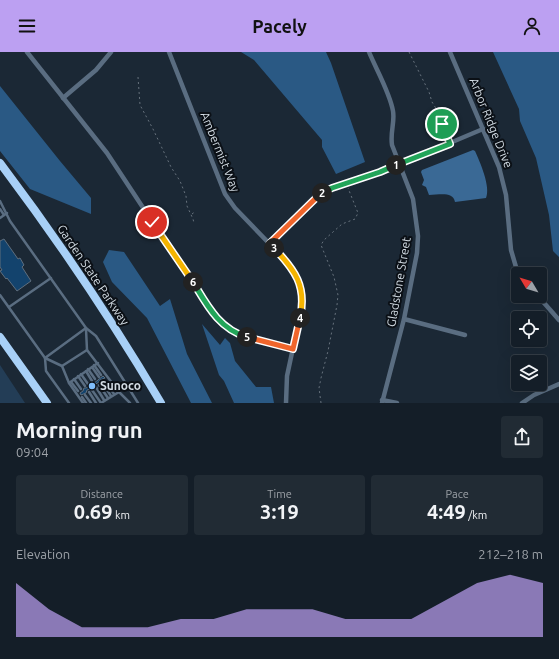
<!DOCTYPE html>
<html lang="en">
<head>
<meta charset="utf-8">
<style>
  :root { --surface:#141e28; --page:#212b34; --text:#f1f3f6; --muted:#9da2a8; --line:#333c45; --accent:#bca0f2 }
  body { margin:0; font-family:Ubuntu,sans-serif; background:var(--page); color:var(--text); height:100vh; display:flex; flex-direction:column; font-size:15px; white-space:nowrap }
  * { box-sizing:border-box; margin:0 }
  p { font-size:13px; color:var(--muted) }
  .icon { flex:none; width:22px; height:22px; fill:none; stroke:currentColor; stroke-width:2; stroke-linecap:round; stroke-linejoin:round }
  .map { position:relative; height:351px; overflow:hidden }
  .side { display:flex; flex-direction:column; background:var(--surface); flex:1 }
  .side>* { flex:none }
  .needle { width:26px; rotate:308deg }
  .controls { position:absolute; left:511px; top:215px; display:grid; gap:8px }
  .controls a { display:grid; place-items:center; width:36px; height:36px; border-radius:4px; background:var(--surface); box-shadow:0 4px 16px #0002,0 0 0 1px var(--line); font-size:20px }
  .pin { position:absolute; display:grid; place-items:center; width:34px; height:34px; color:#fff; margin:-17px; border:2px solid #fff; border-radius:50%; box-shadow:0 1px 4px #0007 }
  .km { position:absolute; width:20px; height:20px; margin:-10px; border-radius:50%; background:#222; color:#fff; font-size:11px; line-height:20px; text-align:center }
  .round { display:grid; place-items:center; flex:none; width:42px; height:42px; border-radius:4px; background:var(--page) }
  .headline { display:flex; align-items:center; justify-content:space-between; height:68px; padding:0 16px }
  h1 { font-size:22px; font-weight:700; line-height:30px }
  .figures { display:grid; grid-template-columns:repeat(3,1fr); gap:6px; height:68px; padding:4px 16px }
  .figures div { display:grid; align-content:center; border-radius:4px; background:var(--page); text-align:center }
  .figures b { font-size:20px; font-weight:700 }
  .figures small { font-size:11px; font-weight:400 }
  .figures p { font-size:11px }
  .chart { height:112px; padding:8px 16px }
  .chart p { display:flex; justify-content:space-between }
  .chart svg { width:100%; height:72px; margin-top:4px; fill:var(--accent); opacity:.7 }
  header { display:flex; justify-content:space-between; align-items:center; height:52px; padding:0 16px; background:var(--accent); color:#111; font-size:18px; font-weight:700 }
  .map>svg:first-child { display:block }
  .green { fill:#233d56 }
  .forest { fill:#2a5984 }
  .water { fill:#3a6995 }
  .building { fill:#13436d; stroke:#5f6e7d }
  .lines { fill:none; stroke-linecap:round; stroke-linejoin:round }
  .path { stroke:#67727d; stroke-width:1; stroke-dasharray:2 3; stroke-linecap:butt }
  .lane { stroke:#5a6d81; stroke-width:2.5 }
  .street { stroke:#5a6d81; stroke-width:4.5 }
  .highway { stroke:#a8d0f7; stroke-width:8 }
  .split-1-casing { stroke:#fff; stroke-width:8 }
  .split-2-casing { stroke:#fff; stroke-width:8 }
  .split-3-casing { stroke:#fff; stroke-width:8 }
  .split-4-casing { stroke:#fff; stroke-width:8 }
  .split-5-casing { stroke:#fff; stroke-width:8 }
  .split-6-casing { stroke:#fff; stroke-width:8 }
  .split-7-casing { stroke:#fff; stroke-width:8 }
  .split-1 { stroke:#22a559; stroke-width:5 }
  .split-2 { stroke:#22a559; stroke-width:5 }
  .split-3 { stroke:#f0652b; stroke-width:5 }
  .split-4 { stroke:#f5b400; stroke-width:5 }
  .split-5 { stroke:#f0652b; stroke-width:5 }
  .split-6 { stroke:#22a559; stroke-width:5 }
  .split-7 { stroke:#f5b400; stroke-width:5 }
  .poi-dot { fill:#7fbdfa; stroke:#0b1016; stroke-width:1.5 }
  .labels { text-anchor:middle; stroke-width:4; stroke-linejoin:round; paint-order:stroke }
  .street-label { font-size:12px; fill:#d3dce4; stroke:#0b1016 }
  .poi-label { font-size:12px; font-weight:bold; fill:#d3dce4; stroke:#0b1016; text-anchor:start }
</style>
</head>
<body>
<header><svg class="icon" aria-label="menu" viewBox="0 0 24 24"><path d="M4 6h16M4 12h16M4 18h16"/></svg>Pacely<svg class="icon" aria-label="person" viewBox="0 0 24 24"><circle cx="12" cy="8" r="4"/><path d="M4 21q1-7 8-7t8 7"/></svg></header>
<div class="map">
<svg width="559" height="351" viewBox="0 0 559 351">
  <rect width="100%" height="100%" fill="#1b2835"/>
  <polygon class="green" points="0,313 25,351 0,351"/>
  <g class="forest">
    <polygon points="241,0 326,0 331,11 365,110 336,122 322,95 322,88 254,8"/>
    <polygon points="493,0 559,0 559,205 553,199 549,163 536,106 520,69 519,57"/>
    <polygon points="0,34 60,109 91,146 91,162 30,137 0,99"/>
    <polygon points="109,198 124,200 160,254 170,247 187,302 212,351 191,351 147,266 112,230 103,210"/>
    <polygon points="202,272 220,293 225,286 230,291 235,309 256,335 271,335 274,351 234,351 224,329 219,323"/>
  </g>
  <path class="water" d="M473,98L475,99C480,110 491,135 486,146L455,150C453,139 439,143 429,143L426,135L422,133L424,128L421,120L422,118Z"/>
  <g class="building">
    <polygon points="4,187 18,207 20,206 24,213 22,215 31,229 17,239 7,226 6,227 0,219 2,218 0,215 0,189"/>
    <polygon points="103,324 105,326 100,328 99,330 94,333 93,336 87,338 86,341 81,343 80,341 83,339 84,336 86,336 90,334 91,331 93,332"/>
  </g>
  <g class="lines">
    <g class="path">
      <polyline points="409,0 429,40 432,50 437,58 448,87"/>
      <polyline points="138,25 140,53 153,77 171,115 180,129 186,144 187,154 193,167 194,171"/>
      <polyline points="192,162 196,159"/>
      <polyline points="321,351 319,336 321,326 328,299 337,253 338,243 334,225 321,193 324,188 342,172 355,167 358,161 348,136"/>
    </g>
    <g class="lane">
      <polyline points="0,149 10,169 86,276 96,284 138,351"/>
      <polyline points="0,157 4,163"/>
      <polyline points="0,166 7,161"/>
      <polyline points="0,243 45,306 46,319 69,351"/>
      <polyline points="9,255 51,226"/>
      <polyline points="86,277 87,298 119,340 130,351"/>
      <polyline points="94,313 101,323"/>
      <polyline points="62,314 87,298"/>
      <polyline points="92,315 99,325"/>
      <polyline points="88,317 95,327"/>
      <polyline points="86,319 92,329"/>
      <polyline points="81,322 88,332"/>
      <polyline points="78,324 85,334"/>
      <polyline points="74,327 81,337"/>
      <polyline points="105,329 114,342"/>
      <polyline points="71,330 78,339"/>
      <polyline points="102,330 111,344"/>
      <polyline points="69,331 98,311"/>
      <polyline points="99,333 108,346"/>
      <polyline points="96,335 104,348"/>
      <polyline points="92,338 101,351"/>
      <polyline points="89,340 96,351"/>
      <polyline points="85,343 91,351"/>
      <polyline points="82,345 86,351"/>
      <polyline points="83,351 69,331 62,314 45,306 86,276"/>
      <polyline points="101,351 119,340"/>
    </g>
    <g class="street">
      <path d="M27,0L107,101L215,265C236,286 265,289 293,297"/>
      <polyline points="169,0 225,142 235,156 289,212 300,232 302,254 287,324 286,351"/>
      <path d="M369,0C376,17 390,41 393,59C395,70 390,80 392,93L413,147L418,184L417,201L404,267L382,351"/>
      <polyline points="450,0 499,115 506,143 511,198 516,215 520,222"/>
      <polyline points="63,46 96,18 111,0"/>
      <polyline points="270,191 316,146 332,136 381,120 483,77"/>
      <polyline points="538,244 559,268"/>
      <polyline points="404,267 465,283"/>
      <polyline points="382,348 397,351"/>
      <polyline points="522,351 534,343 559,332"/>
    </g>
    <g class="highway">
      <path d="M0,111C58,188 112,268 161,351"/>
      <polyline points="0,285 47,351"/>
    </g>
  </g>
  <g class="lines">
    <defs>
      <polyline id="split-1" points="396,113 450,92 442,72"/>
      <polyline id="split-2" points="322,141 332,136 380,120 396,113"/>
      <polyline id="split-3" points="274,196 270,191 316,146 322,141"/>
      <path id="split-4" d="M274,196C295,218 307,234 300,266"/>
      <polyline id="split-5" points="247,285 293,297 300,266"/>
      <path id="split-6" d="M193,230C207,253 219,277 247,285"/>
      <polyline id="split-7" points="152,170 193,230"/>
    </defs>
    <use href="#split-1" class="split-1-casing"/>
    <use href="#split-2" class="split-2-casing"/>
    <use href="#split-3" class="split-3-casing"/>
    <use href="#split-4" class="split-4-casing"/>
    <use href="#split-5" class="split-5-casing"/>
    <use href="#split-6" class="split-6-casing"/>
    <use href="#split-7" class="split-7-casing"/>
    <use href="#split-1" class="split-1"/>
    <use href="#split-2" class="split-2"/>
    <use href="#split-3" class="split-3"/>
    <use href="#split-4" class="split-4"/>
    <use href="#split-5" class="split-5"/>
    <use href="#split-6" class="split-6"/>
    <use href="#split-7" class="split-7"/>
  </g>
  <circle class="poi-dot" cx="92" cy="334" r="4"/>
  <g class="labels">
    <g class="street-label">
      <text transform="translate(491 71) rotate(68)" y="4">Arbor Ridge Drive</text>
      <text transform="translate(220 100) rotate(68)" y="4">Ambermist Way</text>
      <text transform="translate(93 223) rotate(56)" y="4">Garden State Parkway</text>
      <text transform="translate(399 230) rotate(-80)" y="4">Gladstone Street</text>
    </g>
    <g class="poi-label">
      <text x="100" y="338">Sunoco</text>
    </g>
  </g>
</svg>
<div class="controls">
<a><svg class="needle" viewBox="-14 -14 28 28"><path d="M0-13l5 13h-10z" fill="#e53935"/><path d="M0 13l5-13h-10z" fill="#9da2a8"/></svg></a>
<a><svg class="icon" aria-label="locate" viewBox="0 0 24 24"><circle cx="12" cy="12" r="6"/><path d="M12 2v4M12 18v4M2 12h4M18 12h4"/></svg></a>
<a><svg class="icon" aria-label="layers" viewBox="0 0 24 24"><path d="M12 4l9 5-9 5-9-5zM3 14l9 5 9-5"/></svg></a>
</div>
<div class="pin" style="left:442px;top:72px;background:#1e9e55"><svg class="icon" aria-label="arrive" viewBox="0 0 24 24"><path d="M6 21V4h12l-3 4 3 4H6"/></svg></div>
<div class="pin" style="left:152px;top:170px;background:#d93025"><svg class="icon" aria-label="check" viewBox="0 0 24 24"><path d="M5 12l5 5 9-10"/></svg></div>
<b class="km" style="left:396px;top:113px">1</b>
<b class="km" style="left:322px;top:141px">2</b>
<b class="km" style="left:274px;top:196px">3</b>
<b class="km" style="left:300px;top:266px">4</b>
<b class="km" style="left:247px;top:285px">5</b>
<b class="km" style="left:193px;top:230px">6</b>
</div>
<section class="side">
<div class="headline"><div><h1>Morning run</h1><p>09:04</p></div><a class="round"><svg class="icon" aria-label="share" viewBox="0 0 24 24"><path d="M12 15V3M7 8l5-5 5 5M5 13v7h14v-7"/></svg></a></div>
<div class="figures">
<div><p>Distance</p><b>0.69<small> km</small></b></div>
<div><p>Time</p><b>3:19</b></div>
<div><p>Pace</p><b>4:49<small> /km</small></b></div>
</div>
<div class="chart"><p><span>Elevation</span>212–218 m</p>
<svg viewBox="0 0 160 44" preserveAspectRatio="none"><path d="M0 44V11L10 27L20 38L30 38L40 38L50 33L60 33L70 27L80 27L90 27L100 33L110 33L120 33L130 22L140 11L150 6L160 11V44z"/></svg>
</div>
</section>
</body>
</html>
